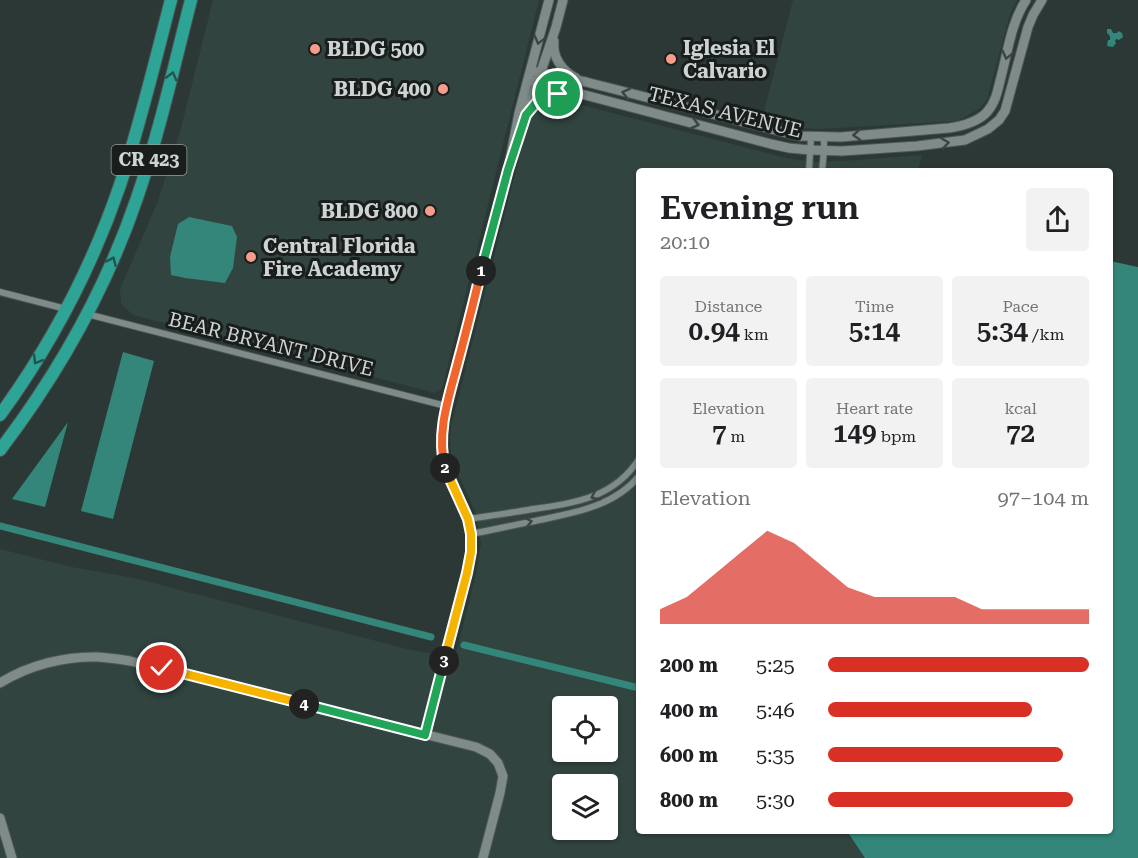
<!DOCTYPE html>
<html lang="en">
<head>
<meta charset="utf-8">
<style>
  :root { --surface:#fff; --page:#f2f2f2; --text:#202124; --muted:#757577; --accent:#d93025 }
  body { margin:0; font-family:"Roboto Serif",serif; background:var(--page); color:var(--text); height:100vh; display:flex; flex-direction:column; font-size:22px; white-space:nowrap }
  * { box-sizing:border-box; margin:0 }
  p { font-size:20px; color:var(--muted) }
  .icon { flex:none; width:33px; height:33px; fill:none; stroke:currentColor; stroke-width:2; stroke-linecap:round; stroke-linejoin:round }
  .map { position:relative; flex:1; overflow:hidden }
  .details { position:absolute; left:636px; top:168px; width:477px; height:666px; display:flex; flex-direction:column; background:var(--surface); border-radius:6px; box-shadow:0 2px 4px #0004 }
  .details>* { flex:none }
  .tools { position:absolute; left:552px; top:696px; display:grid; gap:12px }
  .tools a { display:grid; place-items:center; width:66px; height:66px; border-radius:6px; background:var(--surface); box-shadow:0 2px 4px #0004; font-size:30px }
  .pin { position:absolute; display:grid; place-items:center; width:51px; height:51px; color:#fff; margin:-26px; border:3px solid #fff; border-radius:50%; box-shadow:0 2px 6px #0007 }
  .km { position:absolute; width:30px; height:30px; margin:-15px; border-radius:50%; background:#222; color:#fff; font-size:16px; line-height:30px; text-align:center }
  .round { display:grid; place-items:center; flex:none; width:63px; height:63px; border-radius:6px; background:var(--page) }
  .summary { display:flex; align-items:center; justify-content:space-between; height:102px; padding:0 24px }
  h1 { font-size:33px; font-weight:600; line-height:45px }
  .figures { display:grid; grid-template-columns:repeat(3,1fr); gap:9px; height:102px; padding:6px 24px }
  .figures div { display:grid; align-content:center; border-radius:6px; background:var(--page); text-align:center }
  .figures b { font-size:26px; font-weight:600 }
  .figures small { font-size:16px; font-weight:400 }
  .figures p { font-size:16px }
  .chart { height:168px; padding:12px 24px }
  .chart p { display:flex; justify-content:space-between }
  .chart svg { width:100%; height:108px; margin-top:6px; fill:var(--accent); opacity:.7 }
  ul { padding:0 24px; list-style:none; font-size:20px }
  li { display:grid; grid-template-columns:96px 72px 1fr; align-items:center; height:45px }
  li i { height:15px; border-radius:8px; background:var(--accent) }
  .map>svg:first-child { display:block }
  .built { fill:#314440; fill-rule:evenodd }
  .water { fill:#338679 }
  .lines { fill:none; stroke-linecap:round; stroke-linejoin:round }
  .canal { stroke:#338679; stroke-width:7 }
  .minor-casing { stroke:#4c5554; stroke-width:8 }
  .tertiary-casing { stroke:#4c5554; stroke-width:11 }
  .trunk-casing { stroke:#4c5554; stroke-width:14 }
  .minor { stroke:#7e8b88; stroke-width:6 }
  .tertiary { stroke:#7e8b88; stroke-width:9 }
  .trunk { stroke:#2da496; stroke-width:12 }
  .oneway { stroke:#3c4442 }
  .oneway2 { stroke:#21544d }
  .split-1-casing { stroke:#fff; stroke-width:12 }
  .split-2-casing { stroke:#fff; stroke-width:12 }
  .split-3-casing { stroke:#fff; stroke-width:12 }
  .split-4-casing { stroke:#fff; stroke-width:12 }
  .split-5-casing { stroke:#fff; stroke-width:12 }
  .split-1 { stroke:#22a559; stroke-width:8 }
  .split-2 { stroke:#f0652b; stroke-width:8 }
  .split-3 { stroke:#f5b400; stroke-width:8 }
  .split-4 { stroke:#22a559; stroke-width:8 }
  .split-5 { stroke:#f5b400; stroke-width:8 }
  .poi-dot { fill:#f49d8d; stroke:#191e1d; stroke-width:2 }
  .labels { text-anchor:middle; stroke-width:6; stroke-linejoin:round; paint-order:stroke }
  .shield { fill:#191e1d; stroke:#979d9c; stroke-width:1.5 }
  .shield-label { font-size:18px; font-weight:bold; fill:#cdd4d3 }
  .poi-label { font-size:20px; font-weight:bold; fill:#cdd4d3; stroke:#191e1d; text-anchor:start }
  .street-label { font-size:20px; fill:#cdd4d3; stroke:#191e1d }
</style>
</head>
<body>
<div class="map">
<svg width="1138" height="858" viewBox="0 0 1138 858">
  <rect width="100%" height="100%" fill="#2c3835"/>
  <g class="built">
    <polygon points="213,0 539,0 442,389 435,393 133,315 121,304 120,289 158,201 180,132"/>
    <polygon points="793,0 1017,0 1010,14 987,99 980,108 965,117 956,121 820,129 802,128 762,119"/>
    <path d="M554,101L574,103L786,158L813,162L857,160L922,155L918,171H639V831H888L907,858H0V549L72,567L134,578L411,650L455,657L476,574L481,543L475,511L457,472L451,455L450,440L451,426L528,123L532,115L538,108L545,104ZM562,706H608V752H562ZM562,784H608V830H562Z"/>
  </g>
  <g class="water">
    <polygon points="1107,29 1111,29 1113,33 1117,33 1118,31 1122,33 1123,37 1119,40 1116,39 1115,41 1116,43 1113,47 1107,46 1108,40 1110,40 1110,36 1107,33"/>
    <polygon points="189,217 232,226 237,237 233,268 225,283 185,278 171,275 170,257 178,224"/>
    <polygon points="1110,261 1138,267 1138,858 865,858 847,831 1110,831"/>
    <polygon points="123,352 154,361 113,519 81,511"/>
    <polygon points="68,422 45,507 12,499"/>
  </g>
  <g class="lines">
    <g class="canal">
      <polyline points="0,526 431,637"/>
      <polyline points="464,645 639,688"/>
    </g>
    <defs>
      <g id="minor">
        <polyline points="809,171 811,137"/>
        <polyline points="822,171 824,151 824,137"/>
        <polyline points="0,292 66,309"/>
        <polyline points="87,314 446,406"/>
        <path d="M468,519C489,516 511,513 533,509C575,503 614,498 639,459"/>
        <path d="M471,534C492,530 514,525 535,521C572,513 614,507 639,476"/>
      </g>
      <g id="tertiary">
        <path d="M554,41C552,57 562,71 576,78"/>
        <path d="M531,71L586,82L799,136L841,137L949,128C962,126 978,122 987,112C996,102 998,89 1001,77C1008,51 1011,23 1026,0"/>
        <polyline points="528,80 771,144 789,148 810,150 842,151 917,146 965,140 988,129 999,120 1005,111 1028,27 1033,15 1042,0"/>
        <path d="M529,111C541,97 550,94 569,93"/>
        <polyline points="521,131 556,27 563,0"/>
        <path d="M0,683C29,665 65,656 98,657C109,658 120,659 130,661L476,747L490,754L498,763L503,776L500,793L483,858"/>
        <path d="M425,735L467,572C469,560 472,548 471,535C470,510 451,490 444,466C439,446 442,426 446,406L508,170L519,113L549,0"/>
        <polyline points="0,818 12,858"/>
      </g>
      <g id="trunk">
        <path d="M0,415C51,345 92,267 120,185C140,125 155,61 171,0"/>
        <path d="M0,450C58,374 106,289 137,198C159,134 174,66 191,0"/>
      </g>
    </defs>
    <use href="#minor" class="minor-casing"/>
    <use href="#tertiary" class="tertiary-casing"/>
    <use href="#trunk" class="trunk-casing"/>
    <use href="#minor" class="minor"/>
    <use href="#tertiary" class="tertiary"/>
    <use href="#trunk" class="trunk"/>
  </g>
  <defs><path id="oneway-chevron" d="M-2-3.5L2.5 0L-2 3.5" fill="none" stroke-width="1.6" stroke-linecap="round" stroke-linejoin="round" transform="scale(1.5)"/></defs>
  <g class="oneway">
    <use href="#oneway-chevron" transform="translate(539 40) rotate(104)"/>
    <use href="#oneway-chevron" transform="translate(1007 55) rotate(104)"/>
    <use href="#oneway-chevron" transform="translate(626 93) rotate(-166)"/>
    <use href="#oneway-chevron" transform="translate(695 124) rotate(15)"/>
    <use href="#oneway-chevron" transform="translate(857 135) rotate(176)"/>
    <use href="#oneway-chevron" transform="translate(945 143) rotate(-8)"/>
    <use href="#oneway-chevron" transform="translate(595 496) rotate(156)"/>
    <use href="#oneway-chevron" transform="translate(528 522) rotate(-11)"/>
  </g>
  <g class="oneway2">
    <use href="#oneway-chevron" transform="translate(172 76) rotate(-76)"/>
    <use href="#oneway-chevron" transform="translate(112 261) rotate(-66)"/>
    <use href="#oneway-chevron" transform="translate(37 360) rotate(121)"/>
  </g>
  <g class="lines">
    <defs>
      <polyline id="split-1" points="481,271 508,170 526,115 536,103 547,96 558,94"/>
      <path id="split-2" d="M445,468C436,432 449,397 458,362C466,332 474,301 481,271"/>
      <polyline id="split-3" points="444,661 467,573 471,552 471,534 468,519 445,468"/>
      <polyline id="split-4" points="304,704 425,735 444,661"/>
      <polyline id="split-5" points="162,668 304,704"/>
    </defs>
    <use href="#split-1" class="split-1-casing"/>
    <use href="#split-2" class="split-2-casing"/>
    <use href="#split-3" class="split-3-casing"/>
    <use href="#split-4" class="split-4-casing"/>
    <use href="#split-5" class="split-5-casing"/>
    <use href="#split-1" class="split-1"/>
    <use href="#split-2" class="split-2"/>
    <use href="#split-3" class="split-3"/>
    <use href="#split-4" class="split-4"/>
    <use href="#split-5" class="split-5"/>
  </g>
  <g class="poi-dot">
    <circle cx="315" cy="49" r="6"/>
    <circle cx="671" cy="59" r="6"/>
    <circle cx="443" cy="89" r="6"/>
    <circle cx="430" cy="211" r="6"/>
    <circle cx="251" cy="257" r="6"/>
  </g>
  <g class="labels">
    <rect class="shield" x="111.5" y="145" width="75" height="30" rx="4.5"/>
    <g class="shield-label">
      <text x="149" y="166">CR 423</text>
    </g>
    <g class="poi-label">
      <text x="683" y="55">Iglesia El<tspan x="683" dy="23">Calvario</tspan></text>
      <text x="327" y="56">BLDG 500</text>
      <text x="431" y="96" text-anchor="end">BLDG 400</text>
      <text x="418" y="218" text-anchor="end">BLDG 800</text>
      <text x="263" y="253">Central Florida<tspan x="263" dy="23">Fire Academy</tspan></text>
    </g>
    <g class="street-label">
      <text transform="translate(725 112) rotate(14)" y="7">TEXAS AVENUE</text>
      <text transform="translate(271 344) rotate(14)" y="7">BEAR BRYANT DRIVE</text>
    </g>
  </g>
</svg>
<div class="tools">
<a><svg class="icon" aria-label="locate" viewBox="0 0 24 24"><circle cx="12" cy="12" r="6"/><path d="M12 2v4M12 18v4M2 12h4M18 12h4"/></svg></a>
<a><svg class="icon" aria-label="layers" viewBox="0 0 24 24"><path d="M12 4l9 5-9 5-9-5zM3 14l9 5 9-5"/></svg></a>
</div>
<div class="pin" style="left:558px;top:94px;background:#1e9e55"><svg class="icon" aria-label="arrive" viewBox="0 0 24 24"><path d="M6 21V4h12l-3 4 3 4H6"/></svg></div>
<div class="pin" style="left:162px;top:668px;background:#d93025"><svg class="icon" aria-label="check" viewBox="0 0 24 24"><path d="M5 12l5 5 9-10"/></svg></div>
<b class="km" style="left:481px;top:271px">1</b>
<b class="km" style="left:445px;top:468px">2</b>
<b class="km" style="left:444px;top:661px">3</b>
<b class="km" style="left:304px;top:704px">4</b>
<section class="details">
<div class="summary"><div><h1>Evening run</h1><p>20:10</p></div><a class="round"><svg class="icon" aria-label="share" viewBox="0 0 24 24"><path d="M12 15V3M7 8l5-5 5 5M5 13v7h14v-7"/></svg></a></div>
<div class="figures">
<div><p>Distance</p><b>0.94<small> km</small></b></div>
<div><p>Time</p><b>5:14</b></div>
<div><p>Pace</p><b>5:34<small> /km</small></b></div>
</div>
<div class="figures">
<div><p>Elevation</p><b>7<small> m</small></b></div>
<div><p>Heart rate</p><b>149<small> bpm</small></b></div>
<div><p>kcal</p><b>72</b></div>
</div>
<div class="chart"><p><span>Elevation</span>97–104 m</p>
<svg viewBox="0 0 160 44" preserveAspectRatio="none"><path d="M0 44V38L10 33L20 24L30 15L40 6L50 11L60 20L70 29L80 33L90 33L100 33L110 33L120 38L130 38L140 38L150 38L160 38V44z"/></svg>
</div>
<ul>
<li><b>200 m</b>5:25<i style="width:100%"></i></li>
<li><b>400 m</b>5:46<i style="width:78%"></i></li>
<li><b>600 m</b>5:35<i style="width:90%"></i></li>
<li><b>800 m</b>5:30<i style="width:94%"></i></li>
</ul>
</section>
</div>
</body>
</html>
